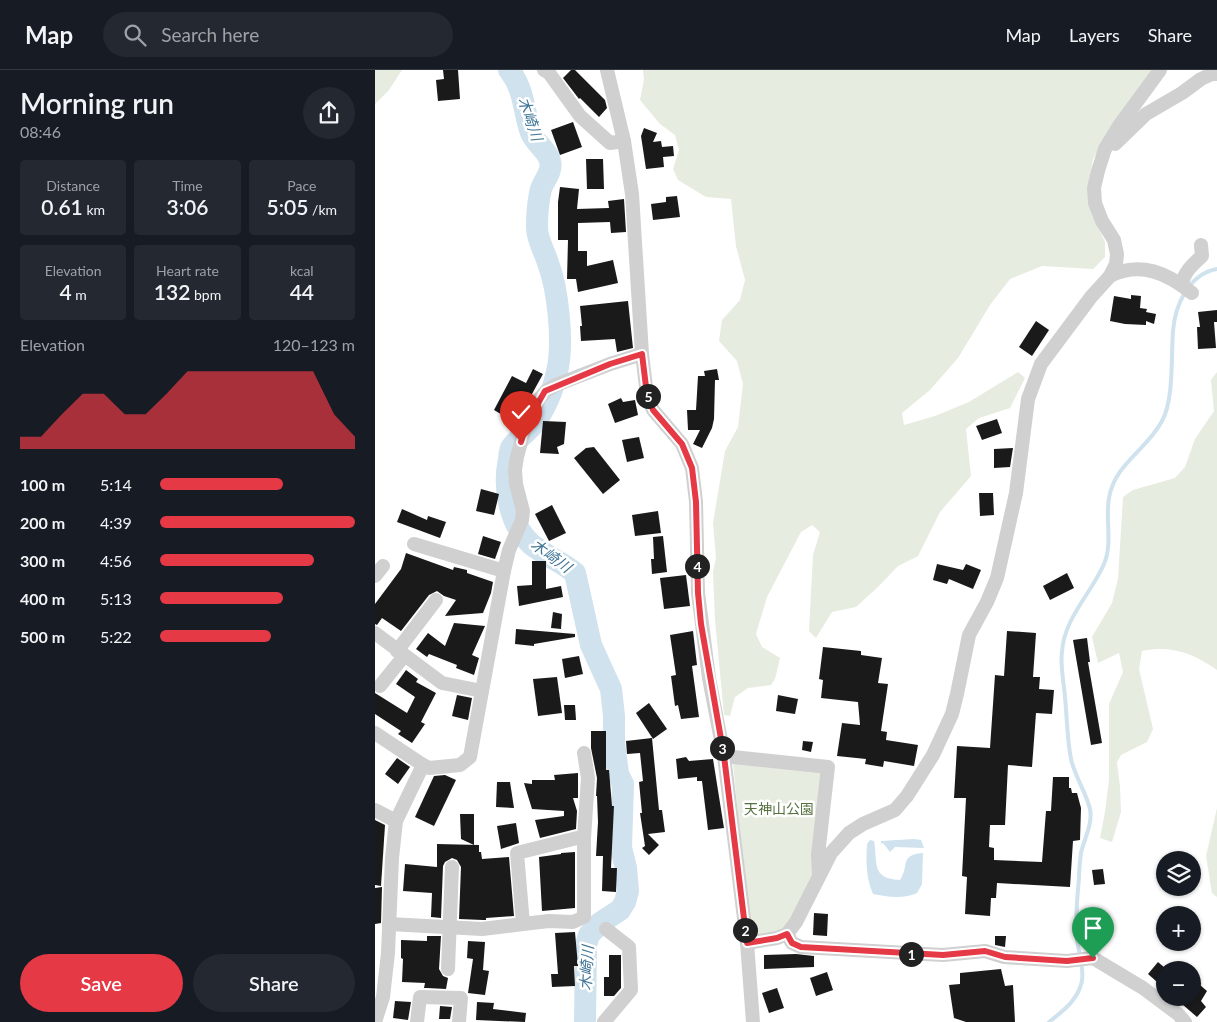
<!DOCTYPE html>
<html lang="en">
<head>
<meta charset="utf-8">
<style>
  :root { --surface:#171b24; --page:#242831; --text:#f1f3f6; --muted:#9ea1a6; --line:#363941; --accent:#e63946 }
  body { margin:0; font-family:Lato,"Noto Sans JP",sans-serif; background:var(--page); color:var(--text); height:100vh; display:flex; flex-direction:column; font-size:19px; white-space:nowrap }
  * { box-sizing:border-box; margin:0 }
  p { font-size:16px; color:var(--muted) }
  .icon { flex:none; width:28px; height:28px; fill:none; stroke:currentColor; stroke-width:2; stroke-linecap:round; stroke-linejoin:round }
  .map { position:relative; flex:1; overflow:hidden }
  .panel { display:flex; flex-direction:column; background:var(--surface); width:375px }
  .panel>* { flex:none }
  .tools { position:absolute; left:781px; top:781px; display:grid; gap:10px }
  .tools a { display:grid; place-items:center; width:45px; height:45px; border-radius:50%; background:var(--surface); box-shadow:0 1px 4px #0004; font-size:25px }
  .pin { position:absolute; display:grid; place-items:center; width:42px; height:42px; color:#fff; margin:-51px -21px; border-radius:50% 50% 50% 0; rotate:-45deg; box-shadow:0 0 5px #0007 }
  .pin .icon { rotate:45deg }
  .km { position:absolute; width:25px; height:25px; margin:-12px; border-radius:50%; background:#222; color:#fff; font-size:14px; line-height:25px; text-align:center }
  .round { display:grid; place-items:center; flex:none; width:52px; height:52px; border-radius:26px; background:var(--page) }
  .summary { display:flex; align-items:center; justify-content:space-between; height:85px; padding:0 20px }
  h1 { font-size:28px; font-weight:600; line-height:38px }
  .stats { display:grid; grid-template-columns:repeat(3,1fr); gap:8px; height:85px; padding:5px 20px }
  .stats div { display:grid; align-content:center; border-radius:5px; background:var(--page); text-align:center }
  .stats b { font-size:21px; font-weight:600 }
  .stats small { font-size:14px; font-weight:400 }
  .stats p { font-size:14px }
  .chart { height:140px; padding:10px 20px }
  .chart p { display:flex; justify-content:space-between }
  .chart svg { width:100%; height:90px; margin-top:5px; fill:var(--accent); opacity:.7 }
  .primary-button { display:flex; gap:10px; margin-top:auto; padding:10px 20px }
  .primary-button a { flex:1; height:58px; border-radius:30px; background:var(--accent); color:#fff; font-size:20px; font-weight:600; line-height:58px; text-align:center }
  .primary-button a+a { background:var(--page); color:var(--text) }
  ul { padding:0 20px; list-style:none; font-size:16px }
  li { display:grid; grid-template-columns:80px 60px 1fr; align-items:center; height:38px }
  li i { height:12px; border-radius:6px; background:var(--accent) }
  header { display:flex; align-items:center; gap:30px; box-sizing:border-box; height:70px; padding:0 25px; background:var(--surface); border-bottom:1px solid var(--line) }
  header strong { font-size:24px }
  nav { display:flex; gap:28px; margin-inline-start:auto; font-size:18px }
  .search { width:350px; height:45px; background:var(--page); display:flex; align-items:center; gap:12px; box-sizing:border-box; padding:0 18px; border-radius:28px; color:var(--muted); font-size:19px }
  main { display:flex; flex:1; min-height:0 }
  .map>svg:first-child { display:block }
  .green { fill:#e6ecdf }
  .water { fill:#cfe2ee }
  .lines { fill:none; stroke-linecap:round; stroke-linejoin:round }
  .stream { stroke:#cfe2ee; stroke-width:4 }
  .river { stroke:#cfe2ee; stroke-width:22 }
  .building { fill:#1a1a1a }
  .minor { stroke:#d0d0d0; stroke-width:14 }
  .route-casing { stroke:#fff; stroke-width:10 }
  .route { stroke:#e63946; stroke-width:6 }
  .labels { text-anchor:middle; stroke-width:5; stroke-linejoin:round; paint-order:stroke }
  .park-label { font-size:14px; fill:#56703f; stroke:#fff }
  .water-label { font-size:15px; font-style:italic; fill:#3f7597; stroke:#fff }
</style>
</head>
<body>
<header>
<strong>Map</strong>
<div class="search"><svg class="icon" aria-label="search" viewBox="0 0 24 24"><circle cx="10" cy="10" r="6"/><path d="M15 15l6 6"/></svg>Search here</div>
<nav><a>Map</a><a>Layers</a><a>Share</a></nav>
</header>
<main>
<section class="panel">
<div class="summary"><div><h1>Morning run</h1><p>08:46</p></div><a class="round"><svg class="icon" aria-label="share" viewBox="0 0 24 24"><path d="M12 15V3M7 8l5-5 5 5M5 13v7h14v-7"/></svg></a></div>
<div class="stats">
<div><p>Distance</p><b>0.61<small> km</small></b></div>
<div><p>Time</p><b>3:06</b></div>
<div><p>Pace</p><b>5:05<small> /km</small></b></div>
</div>
<div class="stats">
<div><p>Elevation</p><b>4<small> m</small></b></div>
<div><p>Heart rate</p><b>132<small> bpm</small></b></div>
<div><p>kcal</p><b>44</b></div>
</div>
<div class="chart"><p><span>Elevation</span>120–123 m</p>
<svg viewBox="0 0 160 44" preserveAspectRatio="none"><path d="M0 44V38L10 38L20 27L30 17L40 17L50 27L60 27L70 17L80 6L90 6L100 6L110 6L120 6L130 6L140 6L150 27L160 38V44z"/></svg>
</div>
<ul>
<li><b>100 m</b>5:14<i style="width:63%"></i></li>
<li><b>200 m</b>4:39<i style="width:100%"></i></li>
<li><b>300 m</b>4:56<i style="width:79%"></i></li>
<li><b>400 m</b>5:13<i style="width:63%"></i></li>
<li><b>500 m</b>5:22<i style="width:57%"></i></li>
</ul>
<div class="primary-button"><a>Save</a><a>Share</a></div>
</section>
<div class="map">
<svg width="842" height="952" viewBox="0 0 842 952">
  <rect width="100%" height="100%" fill="#fff"/>
  <g class="green">
    <polygon points="0,0 27,0 14,20 0,34"/>
    <polygon points="268,0 779,0 747,42 718,89 713,116 716,142 730,172 730,187 718,199 667,196 635,209 615,235 583,288 555,320 527,343 529,355 560,346 594,332 643,302 650,308 635,338 604,348 591,359 596,406 565,442 543,486 523,496 504,516 481,537 457,542 441,568 434,561 438,485 445,462 437,455 426,462 392,527 381,564 387,577 405,588 400,609 396,615 373,618 360,627 355,646 349,645 340,550 338,502 341,488 338,453 350,381 363,357 368,314 362,291 344,271 347,250 365,230 370,210 361,176 356,129 331,127 303,110 298,99 304,80 300,65 285,54 265,30 269,9"/>
    <path d="M842,302V600C818,583 796,575 767,581L764,599L778,659L772,672L746,685L742,692L745,717L746,742L737,772L725,768L730,742L734,710V634L748,602L744,583L723,593L717,567L737,533L743,509L748,427L758,420L800,408L810,397L820,369L839,341L836,310Z"/>
    <polygon points="358,693 449,701 440,805 414,857 403,863 383,864 374,857"/>
    <polygon points="842,738 842,827 837,823 831,786"/>
  </g>
  <g class="water">
    <polygon points="539,769 546,770 549,778 520,777 515,782 508,773 506,774 506,771"/>
    <path d="M495,770L499,771C503,791 495,809 525,810C535,795 524,785 548,783L547,814L542,823C530,829 512,827 498,824C491,808 491,792 492,774Z"/>
  </g>
  <g class="lines">
    <path class="stream" d="M674,952C688,941 703,930 707,911C709,897 704,884 702,870C700,850 702,828 704,808C704,800 705,791 706,783C709,769 718,754 715,739C711,722 700,707 696,689C692,669 692,647 690,627C689,613 685,596 687,582C689,548 716,524 729,494C738,473 730,450 734,428C740,393 772,380 787,351C799,330 796,286 798,261C800,235 814,204 842,199"/>
    <path class="river" d="M134,0C150,20 148,40 156,63C161,74 173,81 175,91C178,101 169,110 166,119C163,131 162,144 162,157C162,170 169,180 173,193C183,219 188,269 183,297C179,318 170,340 157,356C151,363 141,370 136,378C135,381 134,386 134,389C128,417 134,454 156,474C169,485 187,492 200,503L216,575L236,619L239,646V673L243,704L248,714L246,778L251,798L253,821L250,832L245,840L225,853L214,865L211,875L210,952"/>
  </g>
  <g class="building">
    <polygon points="68,0 83,0 85,29 63,31 61,10 69,9"/>
    <polygon points="196,0 200,0 230,30 232,38 224,47 205,28 204,29 188,8"/>
    <polygon points="198,52 207,77 185,85 176,60"/>
    <polygon points="269,58 282,63 278,72 286,71 287,77 298,76 299,86 288,87 289,97 271,99 266,66"/>
    <polygon points="211,89 228,89 229,119 212,119"/>
    <polygon points="185,117 204,119 202,139 234,138 233,131 249,129 251,162 236,163 235,152 203,153 203,181 212,181 212,196 238,190 243,213 203,222 201,209 192,209 193,170 183,170 183,132"/>
    <polygon points="302,126 305,147 278,150 276,134 291,132 291,127"/>
    <polygon points="756,225 766,226 765,238 772,239 771,242 781,244 779,254 771,251 771,255 750,254 735,251 739,226 756,229"/>
    <polygon points="253,231 258,278 242,282 240,269 206,271 205,256 207,256 205,236"/>
    <polygon points="842,240 842,252 839,252 841,278 823,279 822,257 825,257 823,242"/>
    <polygon points="661,251 674,260 657,286 644,277"/>
    <polygon points="158,299 168,304 141,353 119,340 137,306 151,313"/>
    <polygon points="342,299 344,310 340,310 339,349 337,358 327,378 318,374 325,360 313,360 312,340 321,340 323,306 330,306 329,301"/>
    <polygon points="246,328 248,332 260,330 263,345 240,353 233,334"/>
    <polygon points="622,349 627,363 607,370 601,356"/>
    <polygon points="168,351 191,352 189,374 182,377 184,384 165,383"/>
    <polygon points="264,367 269,388 252,392 247,370"/>
    <polygon points="219,377 245,410 228,424 199,388 211,378"/>
    <polygon points="638,378 635,397 619,398 619,379"/>
    <polygon points="106,419 124,424 119,445 101,441"/>
    <polygon points="604,423 618,423 619,445 605,446"/>
    <polygon points="177,435 191,463 174,471 160,444"/>
    <polygon points="27,439 52,450 53,446 71,452 65,468 22,452"/>
    <polygon points="283,441 286,463 260,466 257,445"/>
    <polygon points="108,466 126,472 120,489 103,484"/>
    <polygon points="288,466 292,502 277,504 276,489 279,489 278,467"/>
    <polygon points="31,483 78,500 79,497 92,500 92,503 118,512 116,523 108,543 70,546 81,530 69,526 62,521 54,525 26,561 7,548 2,555 0,554 0,534 26,499"/>
    <polygon points="157,491 171,491 171,519 186,516 188,527 144,536 142,516 157,515"/>
    <polygon points="562,494 588,500 591,494 606,500 598,519 574,509 572,514 558,510"/>
    <polygon points="692,503 699,518 675,530 668,516"/>
    <polygon points="311,505 315,536 289,539 285,508"/>
    <polygon points="178,542 187,544 186,559 176,558"/>
    <polygon points="79,553 110,556 97,585 104,588 99,605 81,598 82,595 54,584 52,587 41,579 53,563 70,576"/>
    <polygon points="141,559 200,564 200,567 159,574 159,576 140,574"/>
    <polygon points="318,561 322,595 317,596 324,647 306,649 303,635 300,636 296,606 301,605 295,565"/>
    <polygon points="632,561 661,563 658,607 665,607 664,619 679,620 677,644 661,643 657,697 633,695 630,755 615,755 614,777 619,778 619,790 667,792 671,741 676,741 678,707 694,707 694,718 696,718 697,723 702,723 706,738 705,770 698,771 695,817 622,813 621,828 616,828 615,846 590,844 592,807 587,806 591,728 579,728 582,676 615,678 620,605 629,606"/>
    <polygon points="712,568 715,592 713,592 727,673 716,675 698,570"/>
    <polygon points="448,577 486,581 486,585 507,588 503,613 513,614 506,661 512,662 511,670 543,675 539,696 509,691 508,697 490,694 491,689 462,686 467,653 485,655 483,632 446,628 448,610 444,609"/>
    <polygon points="204,586 208,604 190,608 187,589"/>
    <polygon points="31,600 43,609 41,612 61,623 46,652 50,654 37,673 23,664 26,661 0,644 0,623 32,643 40,627 21,614"/>
    <polygon points="182,607 187,643 163,646 158,609"/>
    <polygon points="82,625 97,628 93,650 77,646"/>
    <polygon points="403,625 423,629 420,644 401,641"/>
    <polygon points="274,633 292,659 278,669 261,643"/>
    <polygon points="189,635 200,635 201,650 190,650"/>
    <polygon points="216,661 231,661 231,700 234,700 237,736 239,736 236,798 242,798 241,822 227,821 228,786 221,786 223,752 222,726 221,726 222,708 216,678"/>
    <polygon points="277,668 284,740 287,740 290,762 273,764 284,775 274,785 267,778 270,776 265,743 267,743 264,712 268,711 265,683 252,684 251,671"/>
    <polygon points="428,671 438,672 436,682 427,680"/>
    <polygon points="311,687 314,691 338,689 349,758 333,760 327,711 322,711 322,707 303,709 301,689"/>
    <polygon points="22,688 35,697 23,714 10,704"/>
    <polygon points="203,703 203,728 198,728 202,741 201,759 165,768 160,750 189,746 189,741 157,739 149,713 157,714 157,710 180,710 179,705"/>
    <polygon points="70,705 81,710 59,756 40,747 59,706"/>
    <polygon points="122,712 135,712 139,738 121,737"/>
    <polygon points="85,744 99,744 99,775 86,769"/>
    <polygon points="0,750 10,755 6,816 0,815"/>
    <polygon points="141,753 144,773 126,779 122,756"/>
    <polygon points="62,774 104,775 104,782 106,782 107,789 134,787 139,846 111,848 111,850 108,850 84,849 86,797 82,790 77,788 70,792 68,796 66,848 56,847 57,823 28,821 30,794 62,797"/>
    <polygon points="200,782 200,838 167,841 164,787 186,784 186,783"/>
    <polygon points="728,799 730,814 719,815 717,800"/>
    <polygon points="7,817 6,853 0,854 0,818"/>
    <polygon points="439,843 453,844 452,866 438,865"/>
    <polygon points="200,862 203,896 199,896 200,916 177,917 176,904 183,904 180,863"/>
    <polygon points="52,866 66,866 64,899 68,906 73,908 71,919 52,918 49,918 50,913 27,912 28,889 26,888 26,870 52,871"/>
    <polygon points="620,866 631,866 630,877 620,875"/>
    <polygon points="93,871 110,872 108,900 114,901 110,925 93,923 98,889 92,888"/>
    <polygon points="421,884 439,886 439,897 389,899 389,885"/>
    <polygon points="234,885 246,885 246,918 239,926 229,926 229,907 234,907"/>
    <polygon points="783,892 790,898 790,919 773,904"/>
    <polygon points="626,899 630,916 638,915 640,952 591,952 579,948 574,915 585,914 585,903"/>
    <polygon points="452,902 458,920 441,926 435,908"/>
    <polygon points="818,909 832,921 826,931 831,937 822,947 800,928 818,928"/>
    <polygon points="402,918 409,938 394,943 387,923"/>
    <polygon points="20,931 36,932 33,950 18,948"/>
    <polygon points="102,932 119,933 118,939 151,943 150,952 101,950"/>
    <polygon points="65,936 77,937 75,949 64,949"/>
  </g>
  <g class="lines">
    <g class="minor">
      <polyline points="169,0 174,3 205,46 235,73 249,71"/>
      <polyline points="232,0 249,71 257,124 267,284 272,325 278,340 307,374 317,398 321,432 323,523 334,608 349,686 372,873 378,952"/>
      <polyline points="740,74 771,44 807,23 826,9 837,4 842,4"/>
      <path d="M735,206C766,191 792,203 817,223"/>
      <path d="M807,215C808,203 818,194 827,186L826,175"/>
      <polyline points="39,474 129,501"/>
      <polyline points="0,506 8,496"/>
      <polyline points="0,563 67,613 107,621"/>
      <polyline points="22,581 61,530"/>
      <polyline points="5,616 29,586"/>
      <polyline points="0,663 48,695"/>
      <polyline points="349,686 453,697 443,785 444,805"/>
      <polyline points="0,740 21,751"/>
      <polyline points="14,854 107,859 148,854 142,783 202,768 209,768"/>
      <polyline points="148,854 174,851 198,852 209,847 209,768 213,708 209,683"/>
      <polyline points="412,864 417,873 426,877 568,885 610,881 629,887 692,891 718,888 768,918 803,944 810,952"/>
      <polyline points="372,873 402,868 412,864 421,852 456,783 474,763 488,754 520,740 532,726 558,685 577,644 582,624 594,565 612,532 622,508 641,423 653,329 666,294 716,227 735,206 741,194 742,184 739,170 727,151 720,133 719,118 723,101 730,79 744,56 785,0"/>
      <polyline points="73,899 77,797"/>
      <polyline points="0,952 8,927 13,883 17,788 21,751 48,695 54,698 85,695 95,687 129,501 134,480 147,450 148,441 141,414 140,400 142,387 151,354 165,328 171,321 181,315 235,294 267,284"/>
      <polyline points="42,952 45,927 86,928 84,952"/>
      <polyline points="229,952 256,920 254,877 231,859"/>
    </g>
  </g>
  <g class="lines">
    <defs>
      <polyline id="route" points="146,372 151,354 170,321 235,294 267,284 272,325 278,340 307,374 317,398 321,432 323,523 326,554 349,686 372,873 402,868 412,864 417,873 426,877 568,885 610,881 630,887 692,891 718,888"/>
    </defs>
    <use href="#route" class="route-casing"/>
    <use href="#route" class="route"/>
  </g>
  <g class="labels">
    <g class="park-label">
      <text x="404" y="744">天神山公園</text>
    </g>
    <g class="water-label">
      <text transform="translate(155 49) rotate(71)" y="5">木崎川</text>
      <text transform="translate(176 486) rotate(36)" y="5">木崎川</text>
      <text transform="translate(212 898) rotate(-87)" y="5">木崎川</text>
    </g>
  </g>
</svg>
<div class="tools">
<a><svg class="icon" aria-label="layers" viewBox="0 0 24 24"><path d="M12 4l9 5-9 5-9-5zM3 14l9 5 9-5"/></svg></a>
<a>+</a>
<a>−</a>
</div>
<div class="pin" style="left:718px;top:888px;background:#1e9e55"><svg class="icon" aria-label="arrive" viewBox="0 0 24 24"><path d="M6 21V4h12l-3 4 3 4H6"/></svg></div>
<div class="pin" style="left:146px;top:372px;background:#d93025"><svg class="icon" aria-label="check" viewBox="0 0 24 24"><path d="M5 12l5 5 9-10"/></svg></div>
<b class="km" style="left:536px;top:884px">1</b>
<b class="km" style="left:370px;top:860px">2</b>
<b class="km" style="left:347px;top:678px">3</b>
<b class="km" style="left:322px;top:496px">4</b>
<b class="km" style="left:273px;top:326px">5</b>
</div>
</main>
</body>
</html>
